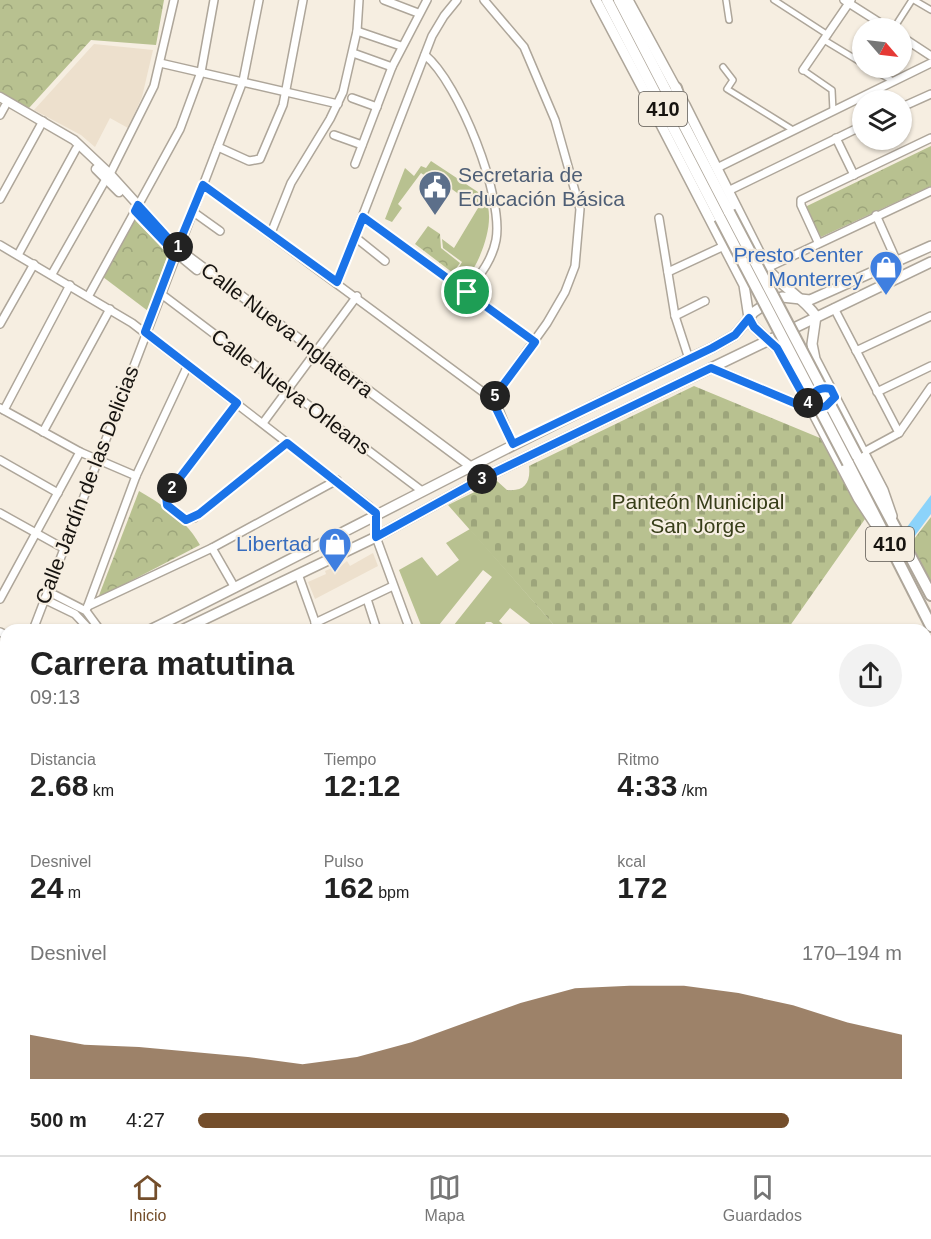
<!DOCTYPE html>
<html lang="es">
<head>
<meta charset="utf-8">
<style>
  :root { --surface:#fff; --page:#f2f2f2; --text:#222; --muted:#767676; --line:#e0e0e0; --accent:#744e2b }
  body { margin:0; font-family:Arial,sans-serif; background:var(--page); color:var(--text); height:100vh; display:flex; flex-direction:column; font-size:22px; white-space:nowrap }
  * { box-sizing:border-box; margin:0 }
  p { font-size:20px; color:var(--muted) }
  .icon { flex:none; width:33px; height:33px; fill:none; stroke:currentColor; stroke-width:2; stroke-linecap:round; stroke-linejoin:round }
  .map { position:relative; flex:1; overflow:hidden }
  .drawer { position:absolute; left:0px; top:624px; width:932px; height:531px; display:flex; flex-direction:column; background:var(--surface); border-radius:18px 18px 0 0; box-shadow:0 2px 4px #0004 }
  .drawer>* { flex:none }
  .needle { width:39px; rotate:118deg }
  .controls { position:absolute; left:852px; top:18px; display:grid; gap:12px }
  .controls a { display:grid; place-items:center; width:60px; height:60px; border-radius:50%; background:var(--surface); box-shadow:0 2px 4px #0004; font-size:30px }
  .pin { position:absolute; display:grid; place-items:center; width:51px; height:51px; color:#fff; margin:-26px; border:3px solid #fff; border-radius:50%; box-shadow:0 2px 6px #0007 }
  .km { position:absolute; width:30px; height:30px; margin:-15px; border-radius:50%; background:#222; color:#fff; font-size:16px; line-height:30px; text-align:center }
  .round { display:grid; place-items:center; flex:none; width:63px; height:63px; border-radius:32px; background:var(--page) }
  .headline { display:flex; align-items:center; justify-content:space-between; height:102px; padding:0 30px }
  h1 { font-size:33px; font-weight:700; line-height:45px }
  .stats { display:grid; grid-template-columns:repeat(3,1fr); gap:9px; height:102px; padding:6px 30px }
  .stats div { display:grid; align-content:center }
  .stats b { font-size:30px; font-weight:700 }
  .stats small { font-size:16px; font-weight:400 }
  .stats p { font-size:16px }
  .chart { height:168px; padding:12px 30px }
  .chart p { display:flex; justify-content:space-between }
  .chart svg { width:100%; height:108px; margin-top:6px; fill:var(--accent); opacity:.7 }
  ul { padding:0 30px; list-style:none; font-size:20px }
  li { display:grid; grid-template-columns:96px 72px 1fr; align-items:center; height:45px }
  li i { height:15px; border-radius:8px; background:var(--accent) }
  .tabs { display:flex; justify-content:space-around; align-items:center; height:84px; border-top:2px solid var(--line); background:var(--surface); font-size:16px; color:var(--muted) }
  .tabs a { display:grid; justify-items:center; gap:3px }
  .tabs .active { color:var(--accent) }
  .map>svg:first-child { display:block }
  .built { fill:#ede0cd }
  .grass { fill:#b8c190 }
  .cemetery { fill:url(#cemetery-stones) }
  .park { fill:url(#park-crowns) }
  .water { fill:#8cd3fa }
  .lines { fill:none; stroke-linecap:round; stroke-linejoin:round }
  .pedestrian-casing { stroke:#aea69a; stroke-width:8 }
  .minor-casing { stroke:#aea69a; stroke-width:10 }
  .tertiary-casing { stroke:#aea69a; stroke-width:11 }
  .secondary-casing { stroke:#aea69a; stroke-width:12 }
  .primary-casing { stroke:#aea69a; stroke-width:14 }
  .trunk-casing { stroke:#aea69a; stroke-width:15 }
  .pedestrian { stroke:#fff; stroke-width:5 }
  .minor { stroke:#fff; stroke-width:7 }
  .tertiary { stroke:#fff; stroke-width:8 }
  .secondary { stroke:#fff; stroke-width:9 }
  .primary { stroke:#fff; stroke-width:10 }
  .trunk { stroke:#fff; stroke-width:12 }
  .primary-bridge-casing { stroke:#aea69a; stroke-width:14; stroke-linecap:butt }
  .trunk-bridge-casing { stroke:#aea69a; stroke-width:15; stroke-linecap:butt }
  .primary-bridge { stroke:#fff; stroke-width:10 }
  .trunk-bridge { stroke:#fff; stroke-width:12 }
  .route-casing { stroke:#fff; stroke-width:12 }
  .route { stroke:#1a73e8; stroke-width:8 }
  .labels { text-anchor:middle; stroke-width:4.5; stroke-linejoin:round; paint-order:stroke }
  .shield { fill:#f6eee1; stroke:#5a554f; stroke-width:1.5 }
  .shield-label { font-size:20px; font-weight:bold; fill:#171410 }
  .service-label { font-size:21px; fill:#4e5e75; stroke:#f6eee1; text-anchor:start }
  .shop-label { font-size:21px; fill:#366cbe; stroke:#f6eee1; text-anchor:end }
  .street-label { font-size:21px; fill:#171410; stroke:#f6eee1 }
  .park-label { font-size:21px; fill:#373d18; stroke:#f6eee1 }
</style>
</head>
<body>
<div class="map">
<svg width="931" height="1155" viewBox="0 0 931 1155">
  <defs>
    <pattern id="cemetery-stones" width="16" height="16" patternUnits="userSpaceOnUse" patternTransform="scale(1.5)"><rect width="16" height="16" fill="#b8c190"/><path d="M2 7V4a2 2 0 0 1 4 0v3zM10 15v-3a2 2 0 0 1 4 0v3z" fill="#9da57b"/></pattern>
    <pattern id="park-crowns" width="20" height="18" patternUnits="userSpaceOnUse" patternTransform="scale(1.5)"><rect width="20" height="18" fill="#b8c190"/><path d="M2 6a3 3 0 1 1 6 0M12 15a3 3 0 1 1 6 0" fill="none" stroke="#9da57b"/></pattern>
  </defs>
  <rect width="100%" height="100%" fill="#f6eee1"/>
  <g class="built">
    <polygon points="94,44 153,50 142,97 128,128 110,118 95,147 81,135 34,110"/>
    <polygon points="373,553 378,566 315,599 308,582 326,574 325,571 334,567 336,570 347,561 350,566"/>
  </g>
  <g class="grass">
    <path d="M431,161L484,196C498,220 480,261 466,281L455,274L462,262L443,248L442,239L454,248L478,208L442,182L438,185L421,173L398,204L402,208L392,222L385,219L405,168L414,176L421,166L426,168Z"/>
    <polygon points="470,529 554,625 551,630 538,630 510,608 499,621 506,627 503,630 497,630 496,626 491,622 486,622 482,630 450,630 492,577 483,570 435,630 423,630 399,570 422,557 437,576 459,560 446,543"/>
  </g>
  <path class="cemetery" d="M694,386L820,438L865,519L787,630H551L554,625L448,505L497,481L507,490C524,492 531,483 529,466Z"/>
  <g class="park">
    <polygon points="0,0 164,0 156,45 91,40 29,108 0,93"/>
    <polygon points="931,146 931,186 821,237 805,207"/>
    <polygon points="134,219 168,254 148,311 103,277"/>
    <polygon points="428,226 440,234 441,248 460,263 453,273 415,244"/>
    <path d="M139,491C163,505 186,520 200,545L98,598Z"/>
    <polygon points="931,517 931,583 911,543"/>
  </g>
  <polygon class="water" points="931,495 931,514 911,541 904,531"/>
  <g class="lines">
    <defs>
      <g id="pedestrian">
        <polyline points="726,0 729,20"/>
        <polyline points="774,0 828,35"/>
        <polyline points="914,0 931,10"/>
        <polyline points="894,28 912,0"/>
        <polyline points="824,40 862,63"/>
        <polyline points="723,67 733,80 727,89 793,130"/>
        <polyline points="870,68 893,81"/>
        <polyline points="803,70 832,90 833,111"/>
      </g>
      <g id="minor">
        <polyline points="384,0 418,13"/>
        <polyline points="484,0 524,47 555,120 580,209 575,266 565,292 547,323 492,400"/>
        <polyline points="844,0 888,28"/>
        <polyline points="357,31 401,46"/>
        <polyline points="902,37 931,56"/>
        <polyline points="353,53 392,67"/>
        <path d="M425,55C459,83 504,197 496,240C492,261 479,276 467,292"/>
        <polyline points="160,63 338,104"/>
        <polyline points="803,70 851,0"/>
        <polyline points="352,98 377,107"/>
        <polyline points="902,107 931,94"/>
        <polyline points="0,115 5,106"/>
        <polyline points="334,135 362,145"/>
        <polyline points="836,138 854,175"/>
        <polyline points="218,147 249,161 260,159 283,105 303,0"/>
        <polyline points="355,164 392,67 427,0"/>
        <polyline points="717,168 931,63"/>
        <polyline points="110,174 154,86 174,0"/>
        <polyline points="203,185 487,395 500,412 513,445"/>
        <polyline points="728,191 862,126"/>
        <polyline points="0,199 43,121"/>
        <polyline points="192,211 220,231"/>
        <polyline points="876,215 897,262"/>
        <polyline points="363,217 535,342"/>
        <polyline points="659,218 675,316 689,359"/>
        <polyline points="271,233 291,183 330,119 343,92 357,31 359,0"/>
        <polyline points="355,237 385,261"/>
        <polyline points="818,242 801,205 801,200 931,138"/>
        <polyline points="0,245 132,323 369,506 377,515 376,537 410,630"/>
        <polyline points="18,255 76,149"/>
        <polyline points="767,268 931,191"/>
        <polyline points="668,272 724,246"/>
        <polyline points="52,274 106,179"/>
        <polyline points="337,282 432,36 444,16 457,0"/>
        <polyline points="160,293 422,491"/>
        <polyline points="89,295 180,129 201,72 214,0"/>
        <polyline points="834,308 899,433"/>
        <polyline points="675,316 705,301"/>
        <polyline points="0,324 34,264"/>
        <polyline points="856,351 931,316"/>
        <polyline points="711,367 811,410"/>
        <polyline points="877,392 931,366"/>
        <path d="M238,403L166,497C165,507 177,515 186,520L194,518L287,443"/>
        <polyline points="0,408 80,452 136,476"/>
        <polyline points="4,410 70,285"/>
        <polyline points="263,423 357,296"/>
        <polyline points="43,432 110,309"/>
        <polyline points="864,452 899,433 931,387"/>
        <polyline points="0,460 58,493"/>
        <polyline points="0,513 63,548"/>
        <polyline points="212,548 235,588"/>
        <polyline points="298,574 318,630"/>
        <polyline points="47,591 86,611 100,630"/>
        <polyline points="0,599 80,452"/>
        <polyline points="44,599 75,614 90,630"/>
        <polyline points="367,599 377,630"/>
        <polyline points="88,606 212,548 337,480"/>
        <polyline points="87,608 136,476 188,365"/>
        <polyline points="315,623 393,586"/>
        <polyline points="33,630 243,81 259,0"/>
        <polyline points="0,632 6,635"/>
        <polyline points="926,803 931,806"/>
        <polyline points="0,962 6,965"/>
        <polyline points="926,971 931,974"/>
        <polyline points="0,1021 6,1024"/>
        <polyline points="926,1053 931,1056"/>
        <polyline points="0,1110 6,1099"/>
        <polyline points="926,1138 931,1141"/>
        <polyline points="207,1149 225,1155"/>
        <polyline points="515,1149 527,1155"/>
        <polyline points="788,1149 800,1155"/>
        <polyline points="39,1155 43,1149"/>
        <polyline points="154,1155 155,1149"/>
        <polyline points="277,1155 280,1149"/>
        <polyline points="336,1155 339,1149"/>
        <polyline points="394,1155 397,1149"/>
        <polyline points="455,1155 458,1149"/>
      </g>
      <g id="tertiary">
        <polyline points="0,97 74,140 110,174 177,248 470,466"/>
        <polyline points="96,169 119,192"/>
        <polyline points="168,246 197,270"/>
        <polyline points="0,682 6,684"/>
        <polyline points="0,744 6,747"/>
        <polyline points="926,873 931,863"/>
        <polyline points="926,900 931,890"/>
        <polyline points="634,1149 645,1155"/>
        <polyline points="778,1155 781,1149"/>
        <polyline points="792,1155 796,1149"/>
      </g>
      <g id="secondary">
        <polyline points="596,0 650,102"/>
        <path d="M628,0L685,105L767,268C781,287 803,297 816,316"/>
        <polyline points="656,115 744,285 749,318 754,327 777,348 786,361 858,498 877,527"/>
        <polyline points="816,316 812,344 815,359 883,490 892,516"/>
        <path d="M150,630C338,537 522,437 712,348L735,335L754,312L770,301L782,297L810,300L931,246"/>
        <polyline points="182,630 376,537 483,478 931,262"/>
      </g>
      <g id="primary">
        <polyline points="607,0 720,218"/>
        <polyline points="619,0 729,212"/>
        <polyline points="676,88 685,116"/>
        <polyline points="647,97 663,119"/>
        <polyline points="857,456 931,595"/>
        <polyline points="848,463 931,626"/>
      </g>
      <g id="trunk">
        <polyline points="0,704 6,709"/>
        <polyline points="52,1155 52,1149"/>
        <polyline points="66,1155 67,1149"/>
      </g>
    </defs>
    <use href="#pedestrian" class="pedestrian-casing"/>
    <use href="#minor" class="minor-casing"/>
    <use href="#tertiary" class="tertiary-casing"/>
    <use href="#secondary" class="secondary-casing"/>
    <use href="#primary" class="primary-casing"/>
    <use href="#trunk" class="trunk-casing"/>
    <use href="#pedestrian" class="pedestrian"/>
    <use href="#minor" class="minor"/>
    <use href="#tertiary" class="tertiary"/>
    <use href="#secondary" class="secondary"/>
    <use href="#primary" class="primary"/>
    <use href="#trunk" class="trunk"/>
    <defs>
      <g id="primary-bridge">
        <polyline points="729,212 857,456"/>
        <polyline points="720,218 848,463"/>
      </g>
      <polyline id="trunk-bridge" points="0,715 6,721"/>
    </defs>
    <use href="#primary-bridge" class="primary-bridge-casing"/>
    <use href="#trunk-bridge" class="trunk-bridge-casing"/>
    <use href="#primary-bridge" class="primary-bridge"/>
    <use href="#trunk-bridge" class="trunk-bridge"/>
  </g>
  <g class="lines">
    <defs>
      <path id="route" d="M203,185L337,282L363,217L535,342L492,400L513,444L712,348L735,335L749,318L754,327L777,348L808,404C811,393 819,386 831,389L835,397L826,406L811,410L711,368L483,478L376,537V513L287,443L199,514L186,520L167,505L166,496L237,403L145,332L175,253L135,211L138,205L177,248Z"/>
    </defs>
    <use href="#route" class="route-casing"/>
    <use href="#route" class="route"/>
  </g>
  <defs>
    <symbol id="civic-pin" viewBox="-11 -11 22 30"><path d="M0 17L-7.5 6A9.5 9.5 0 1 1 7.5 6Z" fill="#5c6f8a" stroke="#f6eee1"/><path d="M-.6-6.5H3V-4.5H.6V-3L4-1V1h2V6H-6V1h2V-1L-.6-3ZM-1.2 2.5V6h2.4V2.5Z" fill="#fff"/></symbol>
    <symbol id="shop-pin" viewBox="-11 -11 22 30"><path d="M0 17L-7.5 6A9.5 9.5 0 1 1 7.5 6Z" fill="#3f7fe0" stroke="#f6eee1"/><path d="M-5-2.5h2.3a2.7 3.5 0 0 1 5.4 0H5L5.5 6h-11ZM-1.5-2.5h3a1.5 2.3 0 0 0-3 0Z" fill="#fff"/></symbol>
  </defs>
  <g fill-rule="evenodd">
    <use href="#civic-pin" x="416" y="168" width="38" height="52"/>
    <use href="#shop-pin" x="867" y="248" width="38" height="52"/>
    <use href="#shop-pin" x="316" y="525" width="38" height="52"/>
  </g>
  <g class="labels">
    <g class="shield">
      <rect x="639" y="92" width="48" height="34" rx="4.5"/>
      <rect x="866" y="527" width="48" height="34" rx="4.5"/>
    </g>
    <g class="shield-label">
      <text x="663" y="116">410</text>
      <text x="890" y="551">410</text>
    </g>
    <g class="service-label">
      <text x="458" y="182">Secretaria de<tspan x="458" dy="24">Educación Básica</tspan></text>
    </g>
    <g class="shop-label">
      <text x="863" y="262">Presto Center<tspan x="863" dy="24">Monterrey</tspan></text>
      <text x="312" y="551">Libertad</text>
    </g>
    <g class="street-label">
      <text transform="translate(287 330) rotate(37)" y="7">Calle Nueva Inglaterra</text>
      <text transform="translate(291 392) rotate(37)" y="7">Calle Nueva Orleans</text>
      <text transform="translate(87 485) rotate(-69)" y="7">Calle Jardín de las Delicias</text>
    </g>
    <g class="park-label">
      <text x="698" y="509">Panteón Municipal<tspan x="698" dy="24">San Jorge</tspan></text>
    </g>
  </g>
</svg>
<div class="controls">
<a><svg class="needle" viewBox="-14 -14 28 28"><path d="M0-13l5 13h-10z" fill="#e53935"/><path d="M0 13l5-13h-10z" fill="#767676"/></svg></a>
<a><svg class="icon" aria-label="layers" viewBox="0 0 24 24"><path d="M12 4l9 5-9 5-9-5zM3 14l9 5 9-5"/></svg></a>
</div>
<div class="pin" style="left:467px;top:292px;background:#1e9e55"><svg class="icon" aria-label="arrive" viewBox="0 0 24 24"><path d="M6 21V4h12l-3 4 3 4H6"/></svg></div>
<b class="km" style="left:178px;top:247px">1</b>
<b class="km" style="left:172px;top:488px">2</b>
<b class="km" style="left:482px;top:479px">3</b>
<b class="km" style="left:808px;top:403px">4</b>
<b class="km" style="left:495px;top:396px">5</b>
<section class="drawer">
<div class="headline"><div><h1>Carrera matutina</h1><p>09:13</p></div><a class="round"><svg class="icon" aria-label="share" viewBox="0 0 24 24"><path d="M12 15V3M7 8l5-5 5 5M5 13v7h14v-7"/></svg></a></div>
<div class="stats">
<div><p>Distancia</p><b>2.68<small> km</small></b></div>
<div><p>Tiempo</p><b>12:12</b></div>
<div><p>Ritmo</p><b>4:33<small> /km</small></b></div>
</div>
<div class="stats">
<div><p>Desnivel</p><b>24<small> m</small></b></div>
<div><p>Pulso</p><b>162<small> bpm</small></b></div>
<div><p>kcal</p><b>172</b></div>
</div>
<div class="chart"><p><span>Desnivel</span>170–194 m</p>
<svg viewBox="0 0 160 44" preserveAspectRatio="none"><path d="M0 44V26L10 30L20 31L30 33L40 35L50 38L60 35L70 29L80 21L90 13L100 7L110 6L120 6L130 9L140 14L150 21L160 26V44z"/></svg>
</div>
<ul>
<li><b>500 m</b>4:27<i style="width:84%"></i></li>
</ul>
</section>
</div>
<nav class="tabs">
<a class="active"><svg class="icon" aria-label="home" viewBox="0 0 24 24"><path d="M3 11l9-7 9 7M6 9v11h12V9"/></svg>Inicio</a>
<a><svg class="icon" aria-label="map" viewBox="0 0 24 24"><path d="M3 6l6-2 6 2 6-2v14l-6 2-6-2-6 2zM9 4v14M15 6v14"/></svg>Mapa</a>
<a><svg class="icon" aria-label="saved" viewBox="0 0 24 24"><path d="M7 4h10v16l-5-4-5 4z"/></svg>Guardados</a>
</nav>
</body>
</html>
